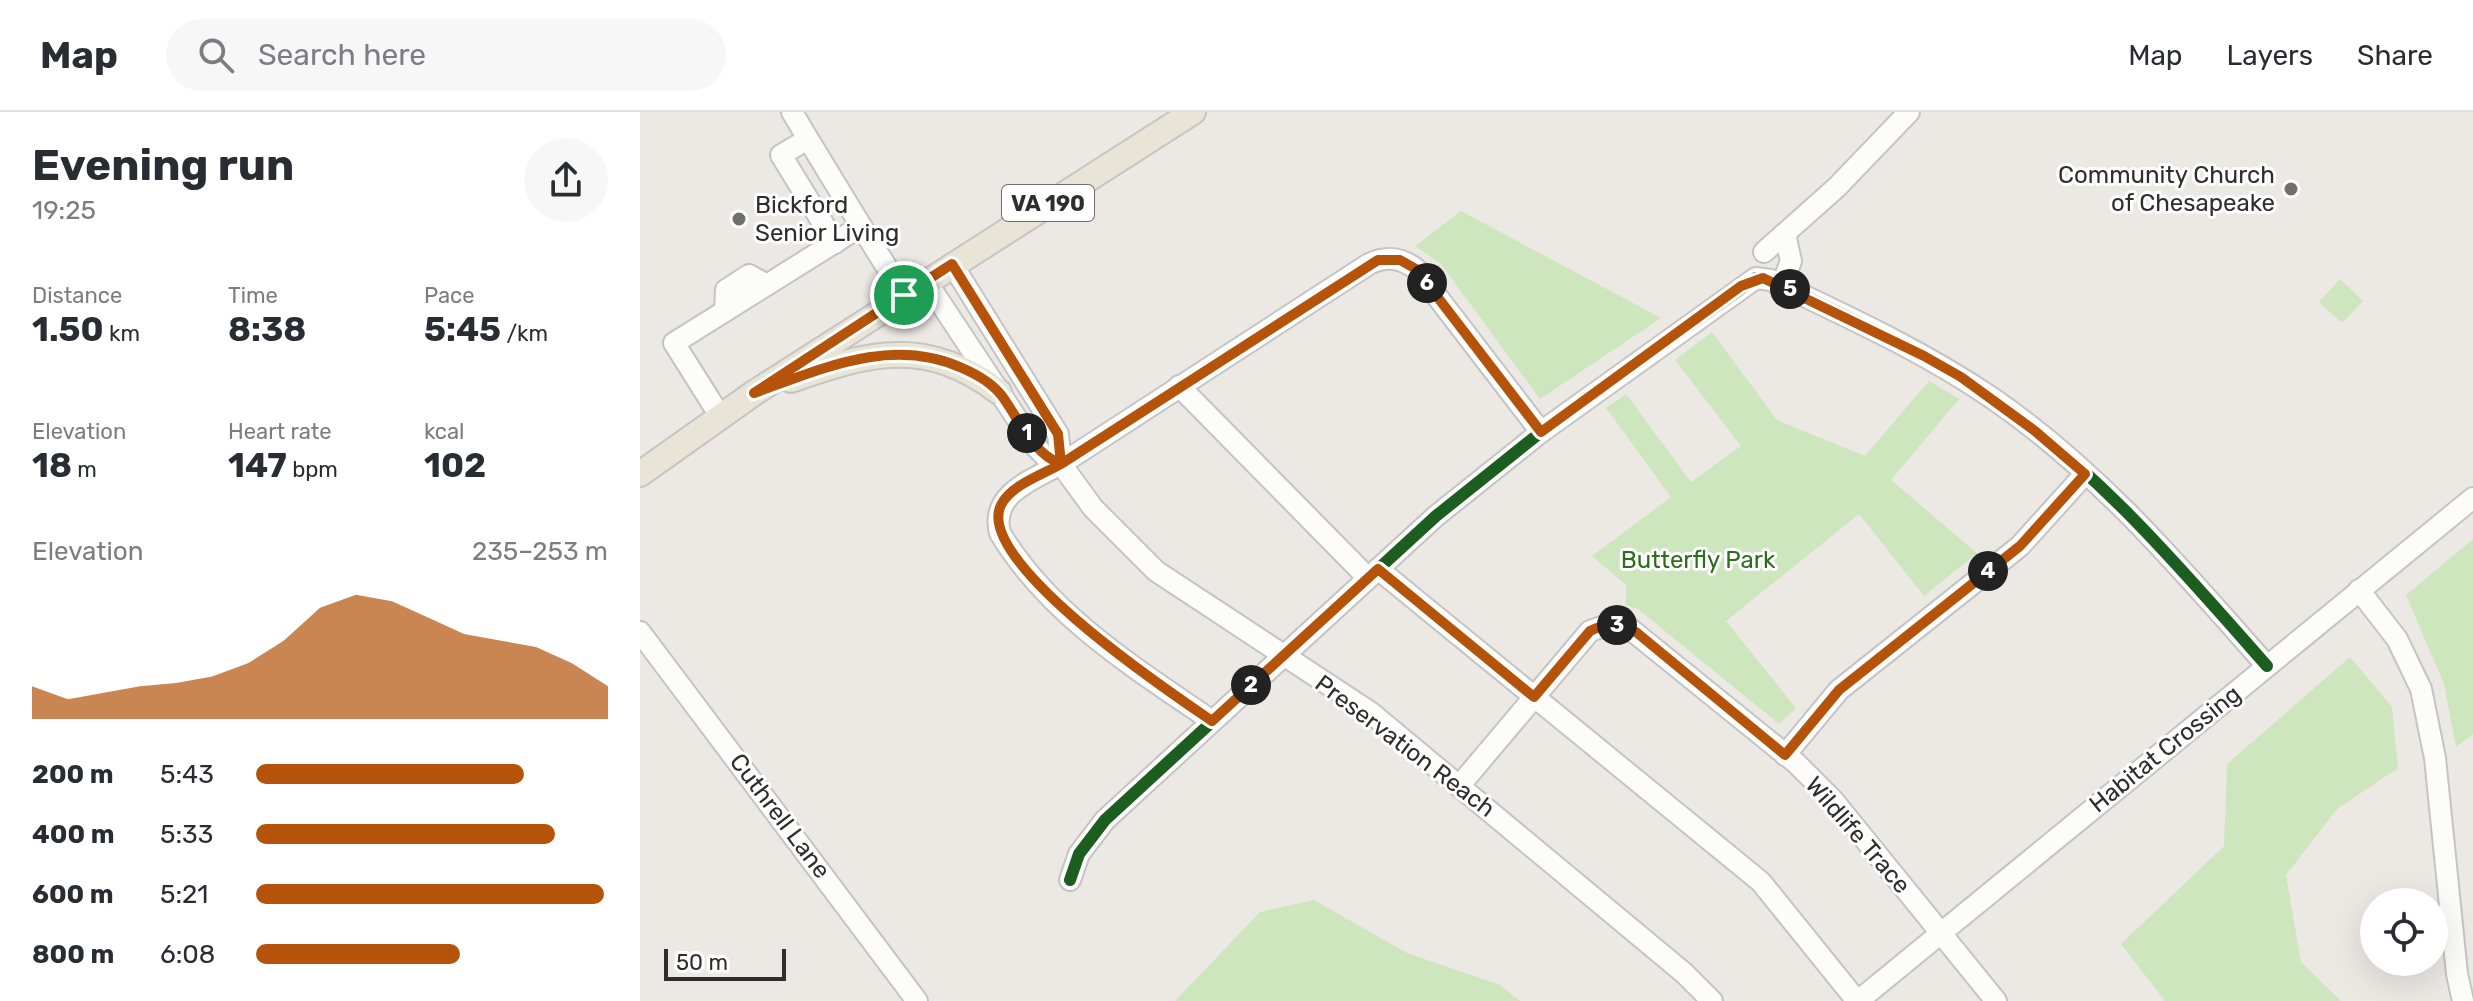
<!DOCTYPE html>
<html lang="en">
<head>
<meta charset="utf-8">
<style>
  :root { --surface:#fff; --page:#f7f7f7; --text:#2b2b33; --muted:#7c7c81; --line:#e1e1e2; --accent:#b45309 }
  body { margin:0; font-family:Rubik,sans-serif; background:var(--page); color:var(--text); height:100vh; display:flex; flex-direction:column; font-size:30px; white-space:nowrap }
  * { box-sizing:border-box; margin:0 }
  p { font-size:26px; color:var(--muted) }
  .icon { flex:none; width:44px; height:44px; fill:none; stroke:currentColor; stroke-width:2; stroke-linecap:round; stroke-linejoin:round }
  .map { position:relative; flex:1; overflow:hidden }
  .drawer { display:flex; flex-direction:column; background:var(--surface); width:640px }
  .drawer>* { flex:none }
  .controls { position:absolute; left:1720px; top:776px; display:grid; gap:16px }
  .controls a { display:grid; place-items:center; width:88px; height:88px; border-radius:50%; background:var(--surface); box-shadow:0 8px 32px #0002; font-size:40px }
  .scale { position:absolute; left:24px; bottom:20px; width:122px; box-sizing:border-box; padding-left:8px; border:4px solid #2e2e2e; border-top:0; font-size:22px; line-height:28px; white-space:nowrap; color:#2e2e2e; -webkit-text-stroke:6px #fff; paint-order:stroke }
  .pin { position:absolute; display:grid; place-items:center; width:68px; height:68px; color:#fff; margin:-34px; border:4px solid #fff; border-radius:50%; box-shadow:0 2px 8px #0007 }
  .km { position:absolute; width:40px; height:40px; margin:-20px; border-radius:50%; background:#222; color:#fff; font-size:22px; line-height:40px; text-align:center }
  .round { display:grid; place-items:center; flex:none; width:84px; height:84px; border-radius:42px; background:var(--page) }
  .overview { display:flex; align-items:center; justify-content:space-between; height:136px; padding:0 32px }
  h1 { font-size:44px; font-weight:700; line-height:60px }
  .metrics { display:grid; grid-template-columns:repeat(3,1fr); gap:12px; height:136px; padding:8px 32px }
  .metrics div { display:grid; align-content:center }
  .metrics b { font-size:34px; font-weight:700 }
  .metrics small { font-size:22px; font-weight:400 }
  .metrics p { font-size:22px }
  .chart { height:224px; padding:16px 32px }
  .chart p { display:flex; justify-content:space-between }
  .chart svg { width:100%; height:144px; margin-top:8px; fill:var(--accent); opacity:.7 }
  ul { padding:0 32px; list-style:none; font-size:26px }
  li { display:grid; grid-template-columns:128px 96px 1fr; align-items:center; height:60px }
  li i { height:20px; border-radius:10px; background:var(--accent) }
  header { display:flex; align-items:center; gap:48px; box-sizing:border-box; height:112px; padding:0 40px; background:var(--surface); border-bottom:2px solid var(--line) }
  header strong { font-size:38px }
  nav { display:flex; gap:44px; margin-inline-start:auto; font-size:28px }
  .search { width:560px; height:72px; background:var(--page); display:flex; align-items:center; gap:20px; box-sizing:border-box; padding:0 28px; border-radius:44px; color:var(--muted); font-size:30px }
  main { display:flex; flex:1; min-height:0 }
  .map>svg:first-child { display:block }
  .green { fill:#cee6be }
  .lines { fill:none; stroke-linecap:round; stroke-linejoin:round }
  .minor-casing { stroke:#c5c4c5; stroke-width:24 }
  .major-casing { stroke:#c6c5c4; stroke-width:28 }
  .minor { stroke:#fcfcfb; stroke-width:20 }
  .major { stroke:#e8e4d6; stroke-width:24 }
  .cycleway-casing { stroke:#fff; stroke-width:17 }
  .cycleway { stroke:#1b5e20; stroke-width:12 }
  .route-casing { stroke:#fff; stroke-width:16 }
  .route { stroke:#b45309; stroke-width:10 }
  .poi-dot { fill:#706f6e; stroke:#fff; stroke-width:3 }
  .labels { text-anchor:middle; stroke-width:6; stroke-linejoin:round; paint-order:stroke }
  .shield { fill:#fff; stroke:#6d6d6d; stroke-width:2 }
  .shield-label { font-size:22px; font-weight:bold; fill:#2e2e2e }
  .poi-label { font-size:24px; fill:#2e2e2e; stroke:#fff; text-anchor:end }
  .park-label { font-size:24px; fill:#2c6e1b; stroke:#fff }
  .street-label { font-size:24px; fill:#2e2e2e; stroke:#fff }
</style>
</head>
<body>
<header>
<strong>Map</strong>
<div class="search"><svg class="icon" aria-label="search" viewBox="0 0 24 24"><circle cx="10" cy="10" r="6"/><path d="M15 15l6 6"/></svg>Search here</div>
<nav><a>Map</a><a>Layers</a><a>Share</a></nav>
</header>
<main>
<section class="drawer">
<div class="overview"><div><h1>Evening run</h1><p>19:25</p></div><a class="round"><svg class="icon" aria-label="share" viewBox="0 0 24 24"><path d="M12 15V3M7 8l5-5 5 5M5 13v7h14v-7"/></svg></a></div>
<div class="metrics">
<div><p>Distance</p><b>1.50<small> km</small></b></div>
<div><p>Time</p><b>8:38</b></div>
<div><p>Pace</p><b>5:45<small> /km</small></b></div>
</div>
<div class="metrics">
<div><p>Elevation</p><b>18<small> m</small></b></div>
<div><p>Heart rate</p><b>147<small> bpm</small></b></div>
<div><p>kcal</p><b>102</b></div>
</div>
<div class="chart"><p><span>Elevation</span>235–253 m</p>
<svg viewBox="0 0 160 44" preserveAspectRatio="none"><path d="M0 44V34L10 38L20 36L30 34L40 33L50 31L60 27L70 20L80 10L90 6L100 8L110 13L120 18L130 20L140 22L150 27L160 34V44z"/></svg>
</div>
<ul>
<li><b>200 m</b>5:43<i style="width:76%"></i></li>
<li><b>400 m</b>5:33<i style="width:85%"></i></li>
<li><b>600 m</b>5:21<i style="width:99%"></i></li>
<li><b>800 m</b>6:08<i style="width:58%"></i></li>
</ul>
</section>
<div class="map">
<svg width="1833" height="889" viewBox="0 0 1833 889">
  <rect width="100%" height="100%" fill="#ece8e4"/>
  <g class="green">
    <polygon points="821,99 1021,206 900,287 801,152 775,134"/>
    <polygon points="1700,167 1723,189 1702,211 1679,190"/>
    <polygon points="1072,220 1137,308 1225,344 1289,269 1319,287 1251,368 1337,441 1284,484 1219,402 1086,509 1156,596 1139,612 998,497 986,493 986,473 952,444 1031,385 966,296 986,282 1051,370 1101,334 1035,248"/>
    <polygon points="1833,427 1833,622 1816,635 1804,572 1766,483"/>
    <polygon points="1710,545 1752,595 1758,656 1697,697 1646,763 1661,850 1701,889 1525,889 1481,832 1584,734 1587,652"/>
    <polygon points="674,788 767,841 860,873 880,889 535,889 620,800"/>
  </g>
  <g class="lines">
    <defs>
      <g id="minor">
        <polyline points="152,0 168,27"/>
        <polyline points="195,131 141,43 168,27 221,114"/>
        <polyline points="1124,140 1197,75 1269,0"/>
        <polyline points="286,169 395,334 409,348 421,352 418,322 312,152"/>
        <polyline points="1142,173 1151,149 1145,122"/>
        <polyline points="85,199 86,178 109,163 127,173"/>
        <polyline points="539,274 728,466"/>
        <polyline points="80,304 34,231 221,114 264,183"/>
        <polyline points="421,352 453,396 516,459 730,600 1044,861 1072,889"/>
        <polyline points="738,457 1121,770 1217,889"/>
        <polyline points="1719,478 1757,527 1781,577 1795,646 1817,862 1823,889"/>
        <polyline points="0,520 277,889"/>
        <path d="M572,609C495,556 409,503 360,421C350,382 392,368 421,352L729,152C746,144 760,145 776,157L901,320"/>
        <polyline points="1145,643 1199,578 1380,434 1445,362"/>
        <polyline points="820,673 950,519 970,512 989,516 1156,651 1193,688 1356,889"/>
        <path d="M430,768L439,742L465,708L796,404L901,320L1116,166L1131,168C1206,204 1283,239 1352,286C1459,359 1542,458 1627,554"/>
        <polyline points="1218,889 1833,386"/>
      </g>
      <g id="major">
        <path d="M151,268C230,240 287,225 359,280"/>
        <polyline points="0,362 114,281 553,0"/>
      </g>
    </defs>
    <use href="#minor" class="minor-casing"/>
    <use href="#major" class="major-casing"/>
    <use href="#minor" class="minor"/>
    <use href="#major" class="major"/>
    <defs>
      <g id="cycleway">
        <path d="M572,609C495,556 409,503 360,421C350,382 392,368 421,352L729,152C746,144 760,145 776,157L901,320"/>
        <path d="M430,768L439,742L465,708L796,404L901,320L1116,166L1131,168C1206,204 1283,239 1352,286C1459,359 1542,458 1627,554"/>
      </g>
    </defs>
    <use href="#cycleway" class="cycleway-casing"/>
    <use href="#cycleway" class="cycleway"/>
  </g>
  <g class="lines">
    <defs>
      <path id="route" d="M264,183L114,281C182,257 251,224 322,256C336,262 352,271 362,284C379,307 392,341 421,352C402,363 371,373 361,393C333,449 531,581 572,609L738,457L894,585L950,519C966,511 980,511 996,520L1145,643L1199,578L1380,434L1445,362L1395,319L1321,265L1284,244L1123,166L1101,174L901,320L776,157L760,148H738L421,352L418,322L312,152L264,183"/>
    </defs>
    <use href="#route" class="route-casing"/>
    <use href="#route" class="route"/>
  </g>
  <g class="poi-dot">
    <circle cx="1651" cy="77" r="8"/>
    <circle cx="99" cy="107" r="8"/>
  </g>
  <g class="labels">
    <rect class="shield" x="362" y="73" width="92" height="36" rx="6"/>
    <g class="shield-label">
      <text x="408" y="99">VA 190</text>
    </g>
    <g class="poi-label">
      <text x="1635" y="71">Community Church<tspan x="1635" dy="28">of Chesapeake</tspan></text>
      <text x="115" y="101" text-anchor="start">Bickford<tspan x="115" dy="28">Senior Living</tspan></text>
    </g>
    <g class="park-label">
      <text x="1058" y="456">Butterfly Park</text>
    </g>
    <g class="street-label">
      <text transform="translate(765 634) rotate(37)" y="8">Preservation Reach</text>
      <text transform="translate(1525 637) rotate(-39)" y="8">Habitat Crossing</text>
      <text transform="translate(140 704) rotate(53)" y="8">Cuthrell Lane</text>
      <text transform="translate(1218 723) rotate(49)" y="8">Wildlife Trace</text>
    </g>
  </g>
</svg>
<div class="controls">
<a><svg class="icon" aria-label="locate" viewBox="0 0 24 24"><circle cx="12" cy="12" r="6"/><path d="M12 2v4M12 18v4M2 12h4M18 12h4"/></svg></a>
</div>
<div class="scale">50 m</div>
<div class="pin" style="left:264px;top:183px;background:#1e9e55"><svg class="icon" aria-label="arrive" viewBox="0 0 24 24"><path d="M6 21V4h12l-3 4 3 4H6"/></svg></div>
<b class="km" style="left:387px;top:321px">1</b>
<b class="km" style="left:611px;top:573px">2</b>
<b class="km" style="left:977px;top:513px">3</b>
<b class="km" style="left:1348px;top:459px">4</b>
<b class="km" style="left:1150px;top:177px">5</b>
<b class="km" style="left:787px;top:171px">6</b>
</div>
</main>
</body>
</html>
